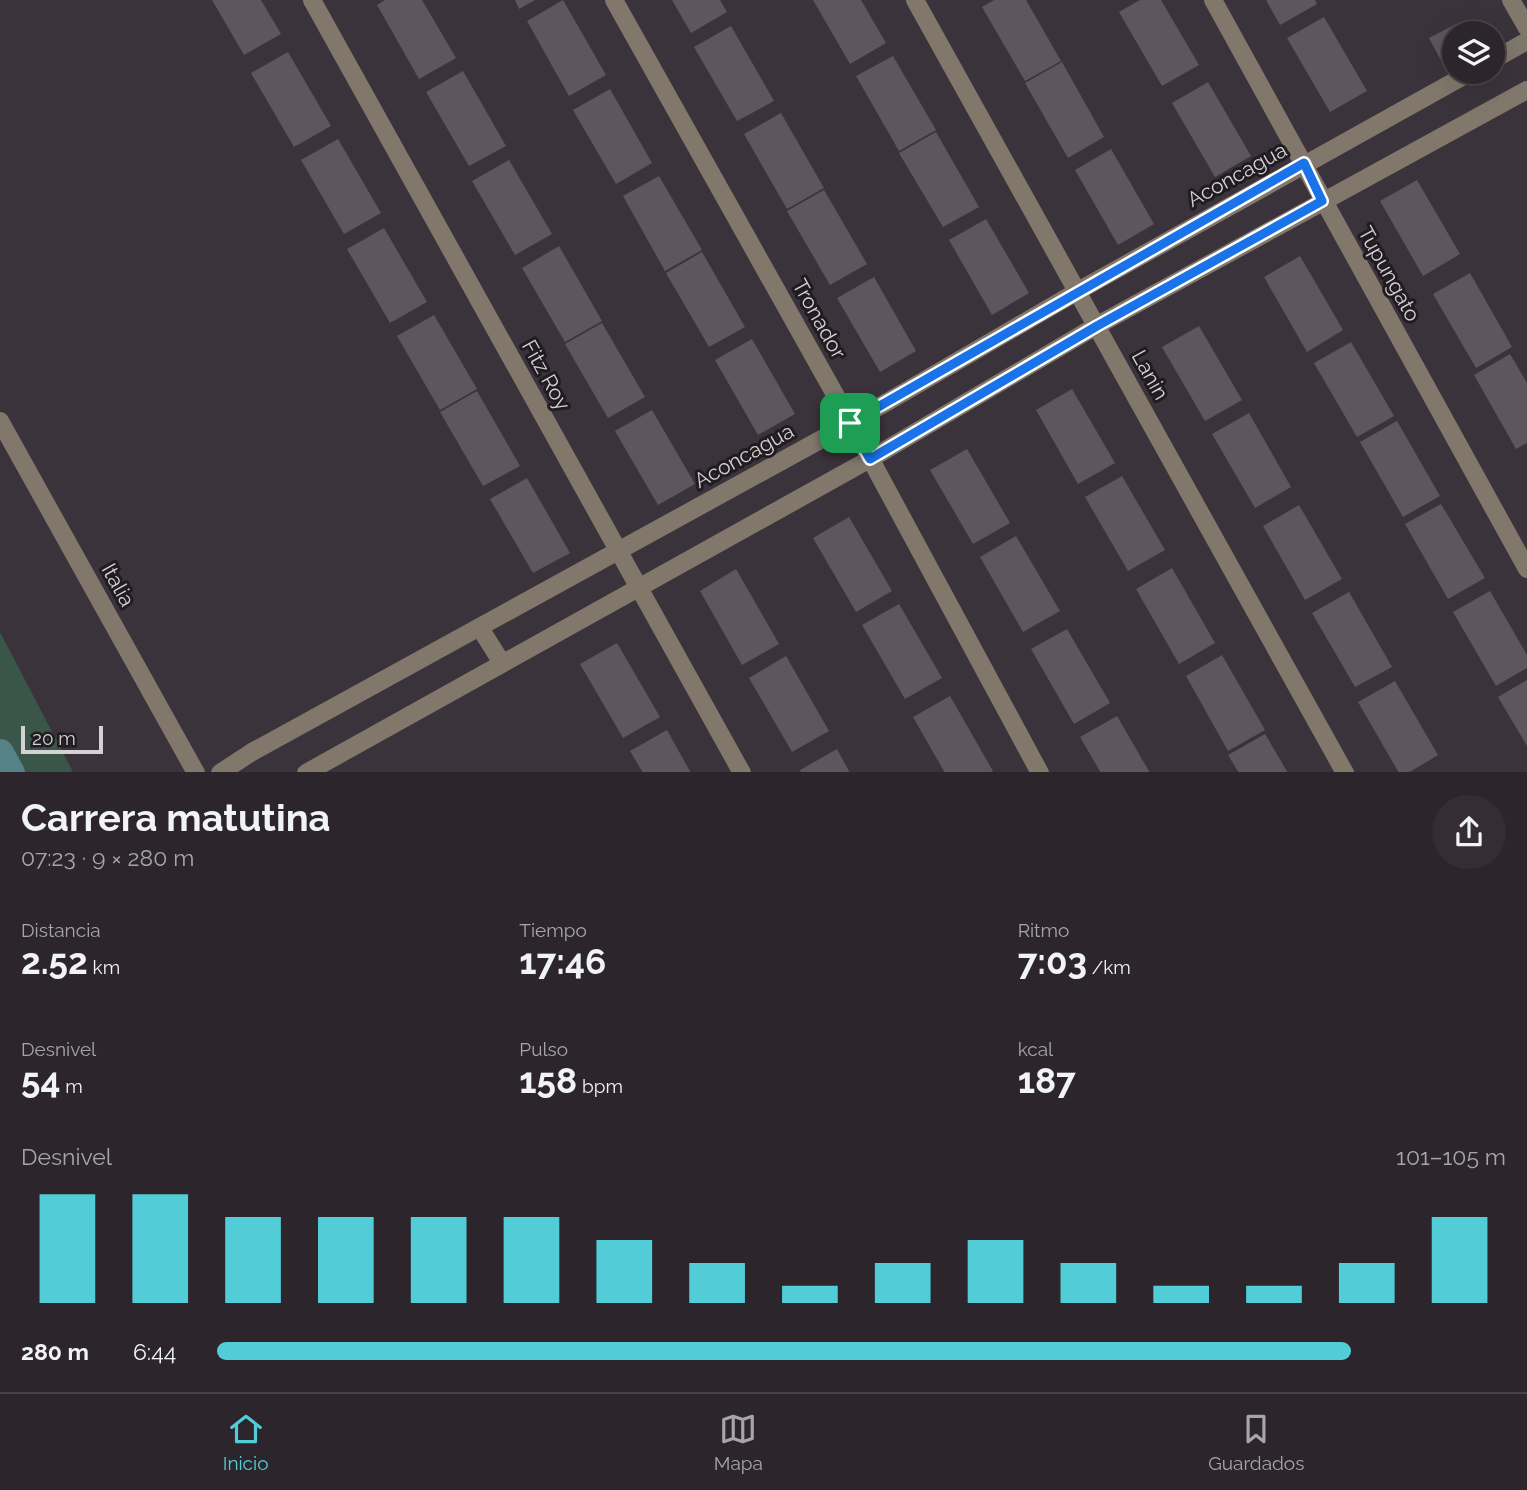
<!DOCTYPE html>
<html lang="es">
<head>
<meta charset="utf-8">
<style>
  :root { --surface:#2c262c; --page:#342e34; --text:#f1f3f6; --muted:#a6a5a9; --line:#484348; --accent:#52ccd6 }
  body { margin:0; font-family:Raleway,sans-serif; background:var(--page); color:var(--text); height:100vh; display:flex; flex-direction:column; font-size:26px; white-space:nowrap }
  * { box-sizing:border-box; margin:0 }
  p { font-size:23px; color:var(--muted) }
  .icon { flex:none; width:38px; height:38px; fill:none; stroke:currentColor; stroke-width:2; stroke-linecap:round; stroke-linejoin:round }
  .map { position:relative; height:772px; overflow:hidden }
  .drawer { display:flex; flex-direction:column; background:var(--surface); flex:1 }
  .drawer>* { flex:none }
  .tools { position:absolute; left:1442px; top:21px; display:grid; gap:14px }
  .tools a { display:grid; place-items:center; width:63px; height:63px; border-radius:50%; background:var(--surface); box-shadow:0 7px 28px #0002,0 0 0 2px var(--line); font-size:35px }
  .scale { position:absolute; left:21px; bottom:18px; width:82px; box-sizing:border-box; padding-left:7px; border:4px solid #d5d0d5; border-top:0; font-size:19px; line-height:24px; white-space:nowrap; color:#d5d0d5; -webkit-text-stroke:5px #201c20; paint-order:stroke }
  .pin { position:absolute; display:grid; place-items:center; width:60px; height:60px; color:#fff; margin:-30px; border-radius:14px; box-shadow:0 4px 10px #0006 }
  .round { display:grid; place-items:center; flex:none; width:74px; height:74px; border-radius:37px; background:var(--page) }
  .head { display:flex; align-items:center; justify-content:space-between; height:119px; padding:0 21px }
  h1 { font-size:38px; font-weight:700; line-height:52px }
  .stats { display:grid; grid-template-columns:repeat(3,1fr); gap:10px; height:119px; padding:7px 21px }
  .stats div { display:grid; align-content:center }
  .stats b { font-size:35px; font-weight:700 }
  .stats small { font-size:19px; font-weight:400 }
  .stats p { font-size:19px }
  .chart { height:196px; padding:14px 21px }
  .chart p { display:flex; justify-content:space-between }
  .chart svg { width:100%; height:126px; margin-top:7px; stroke:var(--accent); stroke-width:6 }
  ul { padding:0 21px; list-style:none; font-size:23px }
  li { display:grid; grid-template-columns:112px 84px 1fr; align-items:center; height:52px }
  li i { height:18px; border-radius:9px; background:var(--accent) }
  .menu { display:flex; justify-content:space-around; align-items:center; height:98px; border-top:2px solid var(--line); background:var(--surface); font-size:19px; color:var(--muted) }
  .menu a { display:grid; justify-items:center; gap:4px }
  .menu .active { color:var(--accent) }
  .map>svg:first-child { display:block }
  .green { fill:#395649 }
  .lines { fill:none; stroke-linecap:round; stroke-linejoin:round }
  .canal { stroke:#558187; stroke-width:28 }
  .building { fill:#5e565e }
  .minor { stroke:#81786b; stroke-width:18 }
  .route-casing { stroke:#fff; stroke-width:14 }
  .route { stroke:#1a73e8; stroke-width:9 }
  .labels { text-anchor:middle; stroke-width:6; stroke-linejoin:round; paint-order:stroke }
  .street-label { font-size:21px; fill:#d5d0d5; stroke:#201c20 }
</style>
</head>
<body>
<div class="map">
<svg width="1527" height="773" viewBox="0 0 1527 773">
  <rect width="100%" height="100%" fill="#3b333b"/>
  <polygon class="green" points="0,632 73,772 0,772"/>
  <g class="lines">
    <polyline class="canal" points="0,753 11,773"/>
  </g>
  <g class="building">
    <polygon points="212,0 261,0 281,34 244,55"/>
    <polygon points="385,0 422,0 456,58 419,79 377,5"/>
    <polygon points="515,0 535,0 519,9"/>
    <polygon points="563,0 606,75 569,96 527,21"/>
    <polygon points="672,0 720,0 727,12 691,33"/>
    <polygon points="813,0 861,0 886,43 850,64"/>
    <polygon points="994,0 1026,0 1061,61 1025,81 982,7"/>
    <polygon points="1140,0 1161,0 1199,65 1162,86 1119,12"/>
    <polygon points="1266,0 1315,0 1317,4 1280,25"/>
    <polygon points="1324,17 1367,91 1330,112 1287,38"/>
    <polygon points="1456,24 1462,33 1454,33 1454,61 1444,66 1429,38"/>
    <polygon points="731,26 774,101 737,121 694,47"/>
    <polygon points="288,52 331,126 294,147 251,73"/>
    <polygon points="893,56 936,130 899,151 856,76"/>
    <polygon points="1062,62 1104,137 1068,158 1025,83"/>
    <polygon points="463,71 506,146 469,166 426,92"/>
    <polygon points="1208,82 1251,156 1215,177 1172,103"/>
    <polygon points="610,89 652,163 616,184 573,110"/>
    <polygon points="781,113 824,188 787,209 744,134"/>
    <polygon points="936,132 979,207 943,227 899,153"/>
    <polygon points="338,139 381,213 344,234 301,160"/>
    <polygon points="1111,149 1154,224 1118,245 1075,170"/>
    <polygon points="509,160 552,234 515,255 472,181"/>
    <polygon points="659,176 702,250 665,271 623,196"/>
    <polygon points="1417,180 1460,254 1423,276 1380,201"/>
    <polygon points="824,190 867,264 830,285 787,211"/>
    <polygon points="986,219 1029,293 992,315 949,240"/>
    <polygon points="384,228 427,302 390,323 347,249"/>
    <polygon points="559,246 602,321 565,342 522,268"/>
    <polygon points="702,252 745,327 709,347 666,273"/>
    <polygon points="1300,256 1343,330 1307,352 1264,277"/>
    <polygon points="1470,273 1512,347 1476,368 1433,294"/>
    <polygon points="874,277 916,351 880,372 837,298"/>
    <polygon points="434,315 477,389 440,410 397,336"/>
    <polygon points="602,323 645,397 608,418 565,344"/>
    <polygon points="1199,326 1242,400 1205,421 1162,347"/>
    <polygon points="752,339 795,414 758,435 715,360"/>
    <polygon points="1351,342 1394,416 1357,437 1314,363"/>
    <polygon points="1510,354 1527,383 1527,443 1516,449 1474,375"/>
    <polygon points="1072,389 1115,463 1078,484 1036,410"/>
    <polygon points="477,391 520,466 483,486 440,412"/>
    <polygon points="652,410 695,484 658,505 615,431"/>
    <polygon points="1249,413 1291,487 1255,508 1212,434"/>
    <polygon points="1397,421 1440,496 1403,517 1360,442"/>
    <polygon points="967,449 1010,523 973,544 930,470"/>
    <polygon points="1122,476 1165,550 1128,571 1085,497"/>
    <polygon points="527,478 570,553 533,573 490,499"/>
    <polygon points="1441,504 1485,578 1448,599 1405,524"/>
    <polygon points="1299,505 1342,579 1305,600 1263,526"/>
    <polygon points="849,517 892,591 856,612 813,538"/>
    <polygon points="1016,536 1060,611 1023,632 980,557"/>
    <polygon points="1172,568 1215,643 1179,664 1136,589"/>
    <polygon points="736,569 779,644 742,665 700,591"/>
    <polygon points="1490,591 1527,655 1527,668 1496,686 1453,612"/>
    <polygon points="1349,592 1392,667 1355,687 1312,613"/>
    <polygon points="899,604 942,678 905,699 862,625"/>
    <polygon points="1067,629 1110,703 1074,724 1031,649"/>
    <polygon points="617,643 660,717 623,738 580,664"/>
    <polygon points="1222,655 1265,730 1228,751 1186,676"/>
    <polygon points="786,656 829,731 792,752 749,678"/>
    <polygon points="1527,680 1527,746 1498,697"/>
    <polygon points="1395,681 1438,755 1408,773 1399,773 1358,702"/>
    <polygon points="950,696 993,771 990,773 945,773 913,717"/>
    <polygon points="1117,716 1150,773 1101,773 1080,737"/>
    <polygon points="667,730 691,773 643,773 630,751"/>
    <polygon points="1265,734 1288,773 1239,773 1228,755"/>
    <polygon points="837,749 850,773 801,773 800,770"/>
  </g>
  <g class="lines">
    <g class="minor">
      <polyline points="312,0 742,773"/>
      <polyline points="614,0 851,423 1040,773"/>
      <polyline points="915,0 1345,773"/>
      <polyline points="1213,0 1527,569"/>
      <polyline points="1511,0 1527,28"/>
      <polyline points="1493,60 1527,41"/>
      <polyline points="0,421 196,773"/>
      <polyline points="480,628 502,663"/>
      <polyline points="220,773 252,752 851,423 1078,291 1471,72"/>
      <polyline points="306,773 870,459 1096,326 1527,90"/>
    </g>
  </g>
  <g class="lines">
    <defs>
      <polygon id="route" points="1304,163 1322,201 1097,326 870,459 850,423"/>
    </defs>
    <use href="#route" class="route-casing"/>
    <use href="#route" class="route"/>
  </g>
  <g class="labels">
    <g class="street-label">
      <text transform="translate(1237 175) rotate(-29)" y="7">Aconcagua</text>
      <text transform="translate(1389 274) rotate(61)" y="7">Tupungato</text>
      <text transform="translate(819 319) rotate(61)" y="7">Tronador</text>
      <text transform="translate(546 375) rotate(61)" y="7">Fitz Roy</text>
      <text transform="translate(1150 375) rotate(61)" y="7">Lanin</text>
      <text transform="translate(744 456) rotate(-29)" y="7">Aconcagua</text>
      <text transform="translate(118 585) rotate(61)" y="7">Italia</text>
    </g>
  </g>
</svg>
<div class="tools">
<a><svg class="icon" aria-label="layers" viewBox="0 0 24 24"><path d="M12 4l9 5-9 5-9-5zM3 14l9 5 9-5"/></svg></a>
</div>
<div class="scale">20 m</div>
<div class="pin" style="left:850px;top:423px;background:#1e9e55"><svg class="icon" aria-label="arrive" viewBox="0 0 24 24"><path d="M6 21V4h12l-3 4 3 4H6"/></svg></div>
</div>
<section class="drawer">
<div class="head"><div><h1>Carrera matutina</h1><p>07:23 · 9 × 280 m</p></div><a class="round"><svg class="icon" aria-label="share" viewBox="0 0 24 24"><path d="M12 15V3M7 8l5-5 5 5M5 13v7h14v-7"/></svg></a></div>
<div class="stats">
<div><p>Distancia</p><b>2.52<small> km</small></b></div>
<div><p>Tiempo</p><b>17:46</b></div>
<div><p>Ritmo</p><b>7:03<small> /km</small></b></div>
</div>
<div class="stats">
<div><p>Desnivel</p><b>54<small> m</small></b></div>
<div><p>Pulso</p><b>158<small> bpm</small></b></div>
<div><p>kcal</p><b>187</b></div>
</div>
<div class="chart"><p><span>Desnivel</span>101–105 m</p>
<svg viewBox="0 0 160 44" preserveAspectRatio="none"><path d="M5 44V6M15 44V6M25 44V14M35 44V14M45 44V14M55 44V14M65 44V22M75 44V30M85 44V38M95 44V30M105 44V22M115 44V30M125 44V38M135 44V38M145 44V30M155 44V14"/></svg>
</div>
<ul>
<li><b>280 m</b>6:44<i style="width:88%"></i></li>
</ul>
</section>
<nav class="menu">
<a class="active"><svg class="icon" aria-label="home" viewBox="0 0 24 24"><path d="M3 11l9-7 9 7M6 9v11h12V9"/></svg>Inicio</a>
<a><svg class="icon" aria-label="map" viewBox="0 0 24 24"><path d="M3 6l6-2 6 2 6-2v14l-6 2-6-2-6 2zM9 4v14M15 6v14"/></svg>Mapa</a>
<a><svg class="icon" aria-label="saved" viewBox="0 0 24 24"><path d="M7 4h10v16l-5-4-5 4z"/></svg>Guardados</a>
</nav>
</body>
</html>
